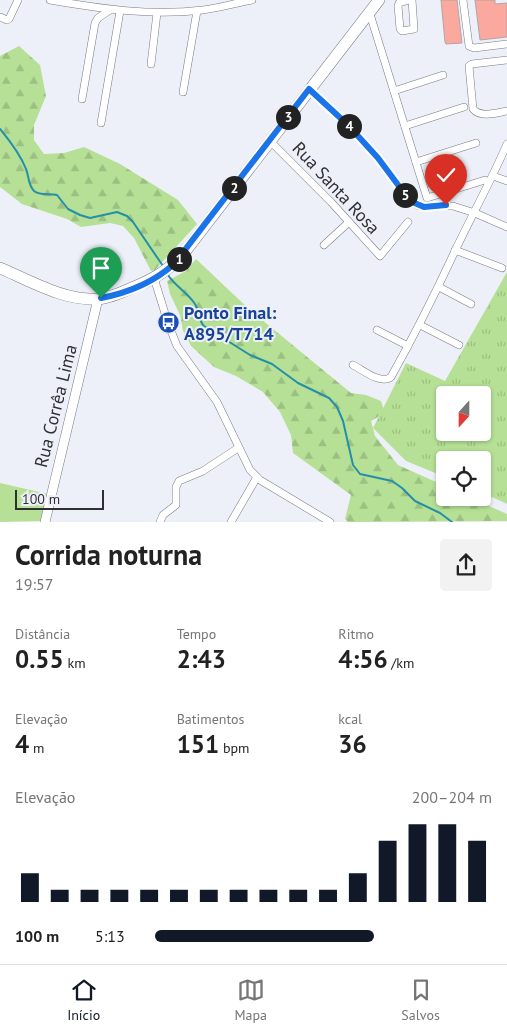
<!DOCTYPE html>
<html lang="pt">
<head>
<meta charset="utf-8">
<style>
  :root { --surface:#fff; --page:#f2f2f2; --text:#222; --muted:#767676; --line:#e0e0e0; --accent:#111827 }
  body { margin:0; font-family:"PT Sans",sans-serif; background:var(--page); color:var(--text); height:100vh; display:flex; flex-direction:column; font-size:19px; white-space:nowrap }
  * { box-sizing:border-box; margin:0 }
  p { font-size:16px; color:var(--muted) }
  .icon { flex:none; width:28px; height:28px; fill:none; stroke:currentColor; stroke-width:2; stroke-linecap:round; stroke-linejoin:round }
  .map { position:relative; height:522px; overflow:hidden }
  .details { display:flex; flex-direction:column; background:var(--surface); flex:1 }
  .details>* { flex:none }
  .needle { width:32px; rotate:201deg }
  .buttons { position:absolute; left:436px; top:386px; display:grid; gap:10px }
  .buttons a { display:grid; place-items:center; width:55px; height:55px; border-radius:5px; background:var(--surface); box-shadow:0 1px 4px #0004; font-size:25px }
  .scale { position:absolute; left:15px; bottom:12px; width:89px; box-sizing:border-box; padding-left:5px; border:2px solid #2f3033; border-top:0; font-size:14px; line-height:18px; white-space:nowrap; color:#2f3033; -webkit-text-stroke:4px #eef0f9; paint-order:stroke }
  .pin { position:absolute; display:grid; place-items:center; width:42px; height:42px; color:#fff; margin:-51px -21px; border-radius:50% 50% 50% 0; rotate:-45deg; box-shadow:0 0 5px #0007 }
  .pin .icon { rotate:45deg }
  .km { position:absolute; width:25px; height:25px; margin:-12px; border-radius:50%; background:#222; color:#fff; font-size:14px; line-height:25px; text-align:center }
  .round { display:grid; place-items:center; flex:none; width:52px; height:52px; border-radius:5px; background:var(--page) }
  .overview { display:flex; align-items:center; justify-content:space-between; height:85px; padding:0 15px }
  h1 { font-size:28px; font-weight:700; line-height:38px }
  .stats { display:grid; grid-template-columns:repeat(3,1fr); gap:8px; height:85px; padding:5px 15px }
  .stats div { display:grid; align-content:center }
  .stats b { font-size:25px; font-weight:700 }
  .stats small { font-size:14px; font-weight:400 }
  .stats p { font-size:14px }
  .chart { height:140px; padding:10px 15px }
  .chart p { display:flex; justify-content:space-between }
  .chart svg { width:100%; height:90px; margin-top:5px; stroke:var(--accent); stroke-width:6 }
  ul { padding:0 15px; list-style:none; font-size:16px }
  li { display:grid; grid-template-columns:80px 60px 1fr; align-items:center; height:38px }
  li i { height:12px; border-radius:6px; background:var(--accent) }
  .dock { display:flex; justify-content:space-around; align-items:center; height:70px; border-top:1px solid var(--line); background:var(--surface); font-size:14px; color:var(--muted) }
  .dock a { display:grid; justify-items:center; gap:2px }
  .dock .selected { color:var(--accent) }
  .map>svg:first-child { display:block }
  .grass { fill:url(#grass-tufts); fill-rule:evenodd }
  .forest { fill:url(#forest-firs) }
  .pitch { fill:#b5e095 }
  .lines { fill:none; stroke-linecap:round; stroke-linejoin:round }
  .stream { stroke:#258fa7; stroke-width:2 }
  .building { fill:#fba89f; stroke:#b0a6a5 }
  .minor-casing { stroke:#797b83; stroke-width:8 }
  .tertiary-casing { stroke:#797b83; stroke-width:10 }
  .primary-casing { stroke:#797b83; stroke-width:12 }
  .minor { stroke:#fff; stroke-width:7 }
  .tertiary { stroke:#fff; stroke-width:9 }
  .primary { stroke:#fff; stroke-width:11 }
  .route-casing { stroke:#fff; stroke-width:10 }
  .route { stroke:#1a73e8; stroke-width:6 }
  .labels { text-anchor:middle; stroke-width:4; stroke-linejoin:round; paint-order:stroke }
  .street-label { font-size:18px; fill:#2f3033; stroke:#eef0f9 }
  .transit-label { font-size:18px; font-weight:bold; fill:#164399; stroke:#eef0f9; text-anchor:start }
</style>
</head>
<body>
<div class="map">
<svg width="507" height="522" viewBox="0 0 507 522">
  <defs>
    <pattern id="grass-tufts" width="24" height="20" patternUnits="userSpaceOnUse" patternTransform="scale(1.25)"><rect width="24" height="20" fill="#b5e095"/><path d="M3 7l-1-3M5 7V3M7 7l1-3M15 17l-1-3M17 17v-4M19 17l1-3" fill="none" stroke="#9cc081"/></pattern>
    <pattern id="forest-firs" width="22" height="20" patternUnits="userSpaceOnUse" patternTransform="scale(1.25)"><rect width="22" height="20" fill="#b5e095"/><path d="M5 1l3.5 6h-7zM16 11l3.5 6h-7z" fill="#9cc081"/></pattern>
  </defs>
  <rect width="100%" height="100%" fill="#eef0f9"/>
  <path class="grass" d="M507,272V504L483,493L482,460H445V477L406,461L373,428L406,363L445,381ZM445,395H482V432H445Z"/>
  <g class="forest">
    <polygon points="19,46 40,65 46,96 34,125 34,140 44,154 64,153 84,147 120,164 178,200 197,224 155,270 151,271 134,238 123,226 110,223 81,227 67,219 22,204 0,187 0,56"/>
    <polygon points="196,259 250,310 351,393 366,395 381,401 384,410 378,417 371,421 375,436 398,465 445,486 445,498 471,498 507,514 507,521 348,522 345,519 351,495 293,453 291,435 280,412 263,392 236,376 214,367 191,346 183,331 180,315 170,294 167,281 186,271"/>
  </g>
  <polygon class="pitch" points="0,483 48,494 41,521 0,522"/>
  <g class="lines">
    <g class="stream">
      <path d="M0,129C10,141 20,154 26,169C29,176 28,185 34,191C40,196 50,193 57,195L68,209L80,215L90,218L117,212L127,216L133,222L163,266"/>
      <path d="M168,275C175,286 188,293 195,304C200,312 198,320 204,326L250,355L272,364L298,383L329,398L337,407L343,421L353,465L360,474L392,481L402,488L415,501L440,513L452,522"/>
    </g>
  </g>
  <g class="building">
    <polygon points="441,0 457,0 462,43 446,44 445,42"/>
    <polygon points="475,0 495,0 495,4 507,3 507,37 480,40"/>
  </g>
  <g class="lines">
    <defs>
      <g id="minor">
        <path d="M50,0C102,9 151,16 203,10C219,8 236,3 252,0"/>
        <polyline points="409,0 399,3 398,6 400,29 402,31 414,29 412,0"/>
        <polyline points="463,0 469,46 474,48 507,44"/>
        <polyline points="369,11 427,198 485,180"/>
        <polyline points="0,17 7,20 9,19 18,0"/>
        <path d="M507,60L472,64L469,66L473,109C481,118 496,113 507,111"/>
        <polyline points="151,64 157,13"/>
        <polyline points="309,89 348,125 378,158 410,201 419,206 453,206 475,213 507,227"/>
        <polyline points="394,91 443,75"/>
        <polyline points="183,92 197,11"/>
        <polyline points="82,99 95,23 98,18 110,10"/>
        <polyline points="101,123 120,11"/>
        <polyline points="405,126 464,107"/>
        <polyline points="270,141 331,202 380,256 408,222"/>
        <polyline points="416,162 476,143"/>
        <polyline points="493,176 507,181"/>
        <polyline points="324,245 349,222"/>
        <polyline points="455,250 502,268"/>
        <polyline points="154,278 168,323 177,346 217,402 250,470 260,480 330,522"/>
        <polyline points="439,287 471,304"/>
        <polyline points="420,325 459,345"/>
        <polyline points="377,330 408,346"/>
        <path d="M353,365C363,370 381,385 391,377C414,336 435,294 455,251C472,215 491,181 507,144"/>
        <polyline points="160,522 163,515 176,505 176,487 179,481 203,471 238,448"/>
        <polyline points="231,522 257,477"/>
      </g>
      <polyline id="tertiary" points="45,522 98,299"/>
      <path id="primary" d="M0,268C31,281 64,301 98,299C110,298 123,292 134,287C154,279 169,270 184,253L379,0"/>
    </defs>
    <use href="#minor" class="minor-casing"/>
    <use href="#tertiary" class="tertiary-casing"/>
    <use href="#primary" class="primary-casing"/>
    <use href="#minor" class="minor"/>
    <use href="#tertiary" class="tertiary"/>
    <use href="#primary" class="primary"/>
  </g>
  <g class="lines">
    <defs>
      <path id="route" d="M101,298C127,293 154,282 174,264L309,89L348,125L378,158L410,201L424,207L446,205"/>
    </defs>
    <use href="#route" class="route-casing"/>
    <use href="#route" class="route"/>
  </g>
  <defs>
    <symbol id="bus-disc" viewBox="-11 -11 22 22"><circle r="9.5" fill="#1a4fb4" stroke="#eef0f9"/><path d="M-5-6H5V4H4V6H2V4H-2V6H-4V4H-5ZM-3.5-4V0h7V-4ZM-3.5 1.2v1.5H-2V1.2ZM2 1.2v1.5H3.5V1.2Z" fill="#fff"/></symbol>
  </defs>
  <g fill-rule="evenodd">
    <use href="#bus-disc" x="156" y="310" width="25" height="25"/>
  </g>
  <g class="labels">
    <g class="street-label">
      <text transform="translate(336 188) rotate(47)" y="6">Rua Santa Rosa</text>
      <text transform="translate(56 406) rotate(-76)" y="6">Rua Corrêa Lima</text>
    </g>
    <g class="transit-label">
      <text x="184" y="319">Ponto Final:<tspan x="184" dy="21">A895/T714</tspan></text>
    </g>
  </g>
</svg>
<div class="buttons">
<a><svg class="needle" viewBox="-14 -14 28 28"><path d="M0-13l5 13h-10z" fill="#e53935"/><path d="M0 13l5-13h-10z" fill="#767676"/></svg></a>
<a><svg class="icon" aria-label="locate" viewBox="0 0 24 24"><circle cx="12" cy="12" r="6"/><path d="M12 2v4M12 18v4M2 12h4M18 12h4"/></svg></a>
</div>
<div class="scale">100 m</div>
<div class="pin" style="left:101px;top:298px;background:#1e9e55"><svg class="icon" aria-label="arrive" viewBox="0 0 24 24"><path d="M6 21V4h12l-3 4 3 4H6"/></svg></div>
<div class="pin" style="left:446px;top:205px;background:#d93025"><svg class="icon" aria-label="check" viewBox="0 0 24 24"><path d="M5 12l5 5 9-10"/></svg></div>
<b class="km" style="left:179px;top:259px">1</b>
<b class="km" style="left:234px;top:188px">2</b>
<b class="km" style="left:288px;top:117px">3</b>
<b class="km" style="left:349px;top:126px">4</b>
<b class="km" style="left:405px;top:195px">5</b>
</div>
<section class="details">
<div class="overview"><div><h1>Corrida noturna</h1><p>19:57</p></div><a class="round"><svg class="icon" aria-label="share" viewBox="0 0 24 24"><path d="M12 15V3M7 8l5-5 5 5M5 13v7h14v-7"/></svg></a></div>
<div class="stats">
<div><p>Distância</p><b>0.55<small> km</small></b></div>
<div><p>Tempo</p><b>2:43</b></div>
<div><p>Ritmo</p><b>4:56<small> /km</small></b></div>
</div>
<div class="stats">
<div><p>Elevação</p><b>4<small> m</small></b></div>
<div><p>Batimentos</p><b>151<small> bpm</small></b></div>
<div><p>kcal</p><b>36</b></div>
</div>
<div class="chart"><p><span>Elevação</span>200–204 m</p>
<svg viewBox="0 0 160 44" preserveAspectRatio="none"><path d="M5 44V30M15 44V38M25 44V38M35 44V38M45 44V38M55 44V38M65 44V38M75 44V38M85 44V38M95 44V38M105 44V38M115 44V30M125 44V14M135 44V6M145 44V6M155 44V14"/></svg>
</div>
<ul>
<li><b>100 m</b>5:13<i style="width:65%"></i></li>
</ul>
</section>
<nav class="dock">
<a class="selected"><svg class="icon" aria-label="home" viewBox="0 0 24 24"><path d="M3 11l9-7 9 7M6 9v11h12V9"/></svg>Início</a>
<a><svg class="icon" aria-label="map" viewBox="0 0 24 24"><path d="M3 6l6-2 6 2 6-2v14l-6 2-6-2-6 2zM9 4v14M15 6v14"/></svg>Mapa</a>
<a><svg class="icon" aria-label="saved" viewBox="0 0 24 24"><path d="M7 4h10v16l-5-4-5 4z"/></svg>Salvos</a>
</nav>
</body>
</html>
